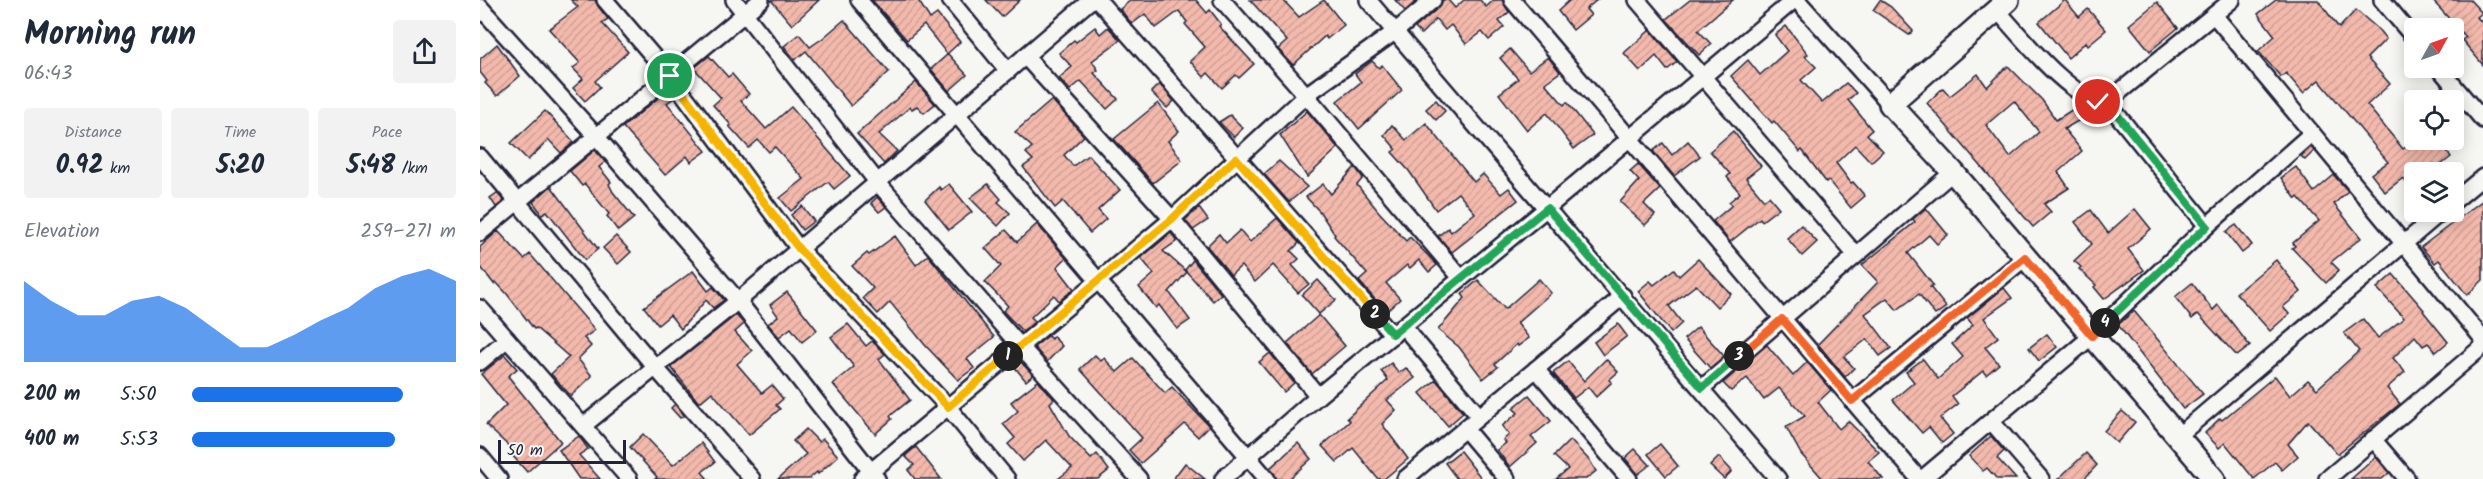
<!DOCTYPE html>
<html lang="en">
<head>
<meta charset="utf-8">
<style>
  :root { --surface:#fff; --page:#f2f2f3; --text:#1f2937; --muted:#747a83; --accent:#1a73e8 }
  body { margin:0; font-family:Kalam,sans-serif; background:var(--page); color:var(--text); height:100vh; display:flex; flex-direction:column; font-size:22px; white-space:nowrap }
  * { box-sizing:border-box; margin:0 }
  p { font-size:20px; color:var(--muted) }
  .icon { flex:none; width:33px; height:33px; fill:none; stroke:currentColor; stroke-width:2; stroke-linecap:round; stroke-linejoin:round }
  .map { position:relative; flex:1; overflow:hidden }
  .panel { display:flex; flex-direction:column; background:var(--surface); width:480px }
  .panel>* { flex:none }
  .needle { width:39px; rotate:50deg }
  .tools { position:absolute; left:1924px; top:18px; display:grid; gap:12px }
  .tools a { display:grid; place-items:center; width:60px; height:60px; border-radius:6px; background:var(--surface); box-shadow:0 3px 15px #0003; font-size:30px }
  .scale { position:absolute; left:18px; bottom:15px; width:128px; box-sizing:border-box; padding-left:6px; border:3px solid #22223b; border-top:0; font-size:16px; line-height:21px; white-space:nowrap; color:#22223b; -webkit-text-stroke:4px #f6f6f2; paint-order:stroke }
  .pin { position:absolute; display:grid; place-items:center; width:51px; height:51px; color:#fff; margin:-26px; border:3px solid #fff; border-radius:50%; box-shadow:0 2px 6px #0007 }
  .km { position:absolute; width:30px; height:30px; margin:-15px; border-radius:50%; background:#222; color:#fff; font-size:16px; line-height:30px; text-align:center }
  .round { display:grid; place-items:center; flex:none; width:63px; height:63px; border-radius:6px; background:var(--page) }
  .overview { display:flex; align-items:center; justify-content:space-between; height:102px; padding:0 24px }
  h1 { font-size:33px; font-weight:700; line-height:45px }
  .figures { display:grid; grid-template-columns:repeat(3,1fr); gap:9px; height:102px; padding:6px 24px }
  .figures div { display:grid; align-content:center; border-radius:6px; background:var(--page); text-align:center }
  .figures b { font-size:26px; font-weight:700 }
  .figures small { font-size:16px; font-weight:400 }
  .figures p { font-size:16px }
  .chart { height:168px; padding:12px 24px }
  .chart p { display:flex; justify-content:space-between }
  .chart svg { width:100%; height:108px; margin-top:6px; fill:var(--accent); opacity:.7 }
  ul { padding:0 24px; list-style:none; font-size:20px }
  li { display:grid; grid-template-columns:96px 72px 1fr; align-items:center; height:45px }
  li i { height:15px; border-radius:8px; background:var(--accent) }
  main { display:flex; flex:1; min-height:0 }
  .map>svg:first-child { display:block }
  .building { fill:url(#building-hatch); stroke:#22223b; stroke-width:1.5; fill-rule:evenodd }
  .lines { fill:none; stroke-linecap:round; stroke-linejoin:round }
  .street-casing { stroke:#22223b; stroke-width:20 }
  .secondary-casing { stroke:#22223b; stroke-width:26 }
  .street { stroke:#f6f6f2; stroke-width:15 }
  .secondary { stroke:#f6f6f2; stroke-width:21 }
  .split-1-casing { stroke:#fff; stroke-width:12 }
  .split-2-casing { stroke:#fff; stroke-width:12 }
  .split-3-casing { stroke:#fff; stroke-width:12 }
  .split-4-casing { stroke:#fff; stroke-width:12 }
  .split-5-casing { stroke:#fff; stroke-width:12 }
  .split-1 { stroke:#f5b400; stroke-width:8 }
  .split-2 { stroke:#f5b400; stroke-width:8 }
  .split-3 { stroke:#22a559; stroke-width:8 }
  .split-4 { stroke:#f0652b; stroke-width:8 }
  .split-5 { stroke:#22a559; stroke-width:8 }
</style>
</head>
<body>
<main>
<section class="panel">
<div class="overview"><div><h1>Morning run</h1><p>06:43</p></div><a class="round"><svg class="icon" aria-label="share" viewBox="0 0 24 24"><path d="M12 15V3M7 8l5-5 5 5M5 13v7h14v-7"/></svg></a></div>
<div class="figures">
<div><p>Distance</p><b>0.92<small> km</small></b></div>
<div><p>Time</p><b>5:20</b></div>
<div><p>Pace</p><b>5:48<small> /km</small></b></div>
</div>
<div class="chart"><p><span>Elevation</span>259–271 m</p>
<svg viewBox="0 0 160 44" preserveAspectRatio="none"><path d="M0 44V11L10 19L20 25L30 25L40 19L50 17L60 22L70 30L80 38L90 38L100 33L110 27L120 22L130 14L140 9L150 6L160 11V44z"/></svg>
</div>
<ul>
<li><b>200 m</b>5:50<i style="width:80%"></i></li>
<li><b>400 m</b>5:53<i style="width:77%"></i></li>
</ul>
</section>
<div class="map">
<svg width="2003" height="479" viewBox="0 0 2003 479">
  <defs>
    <pattern id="building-hatch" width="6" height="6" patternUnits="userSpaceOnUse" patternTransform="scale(1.5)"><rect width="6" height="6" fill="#f3b9ac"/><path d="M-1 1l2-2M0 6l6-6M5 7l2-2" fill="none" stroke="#d09f95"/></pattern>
  </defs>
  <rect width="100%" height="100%" fill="#f6f6f2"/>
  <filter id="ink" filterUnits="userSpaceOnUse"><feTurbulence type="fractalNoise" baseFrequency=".0167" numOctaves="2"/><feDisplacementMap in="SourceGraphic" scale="12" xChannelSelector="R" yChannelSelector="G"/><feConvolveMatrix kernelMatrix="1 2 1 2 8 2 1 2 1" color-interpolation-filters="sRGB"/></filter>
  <g filter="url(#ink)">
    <g class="building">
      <polygon points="91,0 115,0 118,6 128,19 122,23 148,52 115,81 120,87 105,101 93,88 103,79 93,68 100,63 69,29 98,7"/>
      <polygon points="291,0 339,0 312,25"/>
      <polygon points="392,0 438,0 450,19 457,14 480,42 467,54 444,25 427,40"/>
      <polygon points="506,0 540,0 522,17"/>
      <polygon points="651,0 716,0 727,13 730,10 741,24 739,26 774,64 759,78 756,75 742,88 728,73 724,77 710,61 725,47 705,24 707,22 699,11 676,28 665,14 652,24 640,9"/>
      <polygon points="770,0 803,0 819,17 844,0 864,25 847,39 845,36 813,65 798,49 807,41"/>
      <polygon points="915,0 938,0 925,11"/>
      <polygon points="963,0 968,0 975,8 984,0 1000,0 1006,7 1014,0 1022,0 1029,12 1019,21 1024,27 1009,40 1002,32 986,44 971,25 965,30 956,19 941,34 935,28 959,7"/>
      <polygon points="1090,0 1117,0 1106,9 1111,15 1093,30 1078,11"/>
      <polygon points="1210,0 1253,0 1218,30 1231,44 1219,55 1186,19"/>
      <polygon points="1400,0 1411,7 1433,31 1429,35 1393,10"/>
      <polygon points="1585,0 1599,17 1608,9 1626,30 1608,45 1606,42 1588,58 1559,22"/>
      <polygon points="1796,0 1838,0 1859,28 1876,10 1898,29 1906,39 1887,58 1910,84 1887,105 1923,149 1935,140 1957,140 1971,157 1957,168 1954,164 1943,172 1935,172 1935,178 1928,184 1923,178 1905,192 1891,174 1908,162 1839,80 1823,93 1806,73 1801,77 1778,51 1795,36 1778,14"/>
      <polygon points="1952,0 1990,0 2002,13 1997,17 2003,24 2003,65 1982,40 1986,37"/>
      <polygon points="1677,2 1698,28 1670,51 1649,25"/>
      <polygon points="364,20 409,72 371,106 326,51 315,60 304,46 319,34 330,47 343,38"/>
      <polygon points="1306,26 1328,54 1325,56 1336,67 1321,80 1342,103 1366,83 1376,93 1368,100 1392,130 1387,134 1403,151 1391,162 1375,145 1356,163 1371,183 1373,182 1385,196 1371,208 1348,180 1346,182 1322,150 1320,152 1294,121 1292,123 1251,76 1268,60 1280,75 1307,51 1295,35"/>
      <polygon points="615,27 620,34 628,27 640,40 612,61 618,70 614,73 638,99 627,109 601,81 590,90 579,78 592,67 579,53 594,40 596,42"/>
      <polygon points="1170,30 1197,62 1187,70 1176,56 1160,71 1144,53"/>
      <polygon points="17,44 40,76 17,96 5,83 7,81 0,72 0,59"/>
      <polygon points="1030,49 1049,71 1068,57 1080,72 1065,83 1084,105 1087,102 1113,135 1094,149 1067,113 1047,130 1019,94 1038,79 1020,58"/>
      <polygon points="468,54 487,75 469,91 451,69"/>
      <polygon points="229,56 248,77 252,74 269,94 261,101 286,129 311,107 370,176 354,189 348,182 311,211 300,198 324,179 295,147 289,152 278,140 269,148 249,126 251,125 233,105 241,98 214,68"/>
      <polygon points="892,61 899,68 902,65 922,90 879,129 857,101 881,82 875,74"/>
      <path d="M1528,66L1562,100L1576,120L1601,104L1609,108L1612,113L1584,129L1602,151L1578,172L1589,188L1564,204L1571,212L1553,227L1447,103L1463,88L1470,96L1498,74L1507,87ZM1534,101L1559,132L1530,157L1506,125Z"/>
      <polygon points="436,82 455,104 444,113 437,106 432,109 430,107 399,134 417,151 404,164 377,134"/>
      <polygon points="679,84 694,101 687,108 671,92"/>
      <polygon points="188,90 194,98 187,103 226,151 211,162 207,156 185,175 143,127"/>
      <polygon points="572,100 604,136 584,155 593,166 608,155 640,190 618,210 626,219 610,233 583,201 575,208 543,167 553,160 546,153 552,147 535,132"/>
      <polygon points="956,100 965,111 956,120 946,109"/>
      <polygon points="678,103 699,131 688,141 702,160 673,183 634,139"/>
      <polygon points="65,111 94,142 81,153 69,140 48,160 31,143"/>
      <polygon points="827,111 858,148 827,177 800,135"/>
      <polygon points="750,115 763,128 754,137 739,122"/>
      <polygon points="946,123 994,182 1003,174 1021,194 1029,188 1038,200 972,252 958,236 968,228 971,232 995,213 978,193 956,210 929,171 912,152 916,149 904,135 912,125 926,140"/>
      <polygon points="1253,131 1281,166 1266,178 1284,200 1289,196 1299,208 1282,221 1280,218 1250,242 1233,221 1252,205 1249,202 1260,193 1247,177 1250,174 1230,151"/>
      <polygon points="1208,141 1220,156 1194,176 1173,151 1183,143 1192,155"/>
      <polygon points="1831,147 1834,151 1825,160 1821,156"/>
      <polygon points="115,150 125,162 119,167 131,182 129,184 133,192 154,218 138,231 127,216 129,214 105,184 102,186 90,171"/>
      <polygon points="799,161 827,187 809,202 784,174"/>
      <polygon points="1158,164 1180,189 1164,204 1175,215 1165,225 1140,202 1159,181 1150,171"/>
      <polygon points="875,167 883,178 877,185 899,212 926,241 930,237 957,265 949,272 939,260 930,268 927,265 906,283 920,299 906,312 879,281 887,274 854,236 855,235 840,212 826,197 843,184 851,194"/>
      <polygon points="1816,167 1834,192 1854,175 1857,179 1868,191 1854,204 1881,238 1851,262 1859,270 1846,283 1812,248 1815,246 1813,243 1839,221 1818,197 1816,199 1801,178"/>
      <polygon points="469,184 492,212 469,230 445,200 459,187 461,190"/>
      <polygon points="508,184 521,199 518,202 530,213 518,226 490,198"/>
      <polygon points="71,186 118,249 105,260 67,211 62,214 53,202"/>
      <polygon points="17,193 24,201 16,207 10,198"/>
      <polygon points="397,197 406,207 399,212 391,203"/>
      <polygon points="2003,200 2003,280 1987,295 1959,260 1955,263 1941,247"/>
      <polygon points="322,206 334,221 322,230 311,215"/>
      <polygon points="719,208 728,220 713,230 705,220"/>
      <polygon points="1446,208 1468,235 1457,244 1449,235 1428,253 1453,285 1450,287 1466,307 1455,315 1439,294 1417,310 1407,298 1385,314 1411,348 1400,356 1387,339 1364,357 1374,368 1365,377 1338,344 1398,282 1382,265 1435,222 1433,219"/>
      <polygon points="1655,209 1671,229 1648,249 1664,270 1624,299 1614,287 1616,285 1599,269 1601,267 1594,261 1612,244 1595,222 1611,210 1628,233"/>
      <polygon points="797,218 819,243 811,251 819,259 812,265 829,284 818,293 793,265 775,282 761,266 751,275 727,246 739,234 746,243 760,230 770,242"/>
      <polygon points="557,224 586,258 577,267 594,289 579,301 574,295 551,317 555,321 543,332 523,311 528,306 505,282 521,266 505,248 526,230 537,242"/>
      <polygon points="1321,225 1337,242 1322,256 1307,238"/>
      <polygon points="1756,225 1772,245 1762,253 1746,232"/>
      <polygon points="18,231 44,259 50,254 115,330 104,338 111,346 98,359 112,376 91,396 71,374 89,357 56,328 54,329 27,294 16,282 14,284 0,266 0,247"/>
      <polygon points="691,233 697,241 683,251 707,272 689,292 710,320 697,329 679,305 676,308 659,287 674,274 661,258"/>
      <polygon points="136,236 151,252 138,264 123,248"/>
      <polygon points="415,236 436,265 448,255 514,337 487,359 494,368 478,380 445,345 410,302 398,314 383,298 393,288 372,266 387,253 389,255"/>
      <polygon points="1218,259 1251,294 1237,307 1216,285 1189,306 1202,323 1191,333 1158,291 1170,281 1174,285 1194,269 1199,276"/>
      <polygon points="713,260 741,294 733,301 705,270"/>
      <polygon points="1796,260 1821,292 1803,307 1809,314 1790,331 1756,293"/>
      <polygon points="213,271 228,291 233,287 244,300 233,308 226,300 201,329 190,315 178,325 164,307"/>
      <polygon points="1913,274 1944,310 1943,311 1968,342 1956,352 1948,343 1943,346 1935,336 1913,358 1925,372 1907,388 1920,404 1857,454 1828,421 1808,444 1818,456 1802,470 1795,462 1774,479 1745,443 1739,448 1725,433 1740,418 1742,420 1795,376 1810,396 1828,380 1837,389 1879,351 1864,333 1883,319 1898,338 1924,318 1897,288"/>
      <polygon points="1059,279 1071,293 1037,323 1049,338 1038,346 1037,344 1015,364 1018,367 1003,379 979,347 958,330 985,298 982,294 998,280 1025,309"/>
      <polygon points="838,280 856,300 839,314 822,295"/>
      <polygon points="1712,283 1733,310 1738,305 1770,346 1757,356 1718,314 1712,319 1695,297"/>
      <polygon points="1524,288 1532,298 1504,318 1518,337 1505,347 1519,364 1506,375 1503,371 1472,396 1478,404 1460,418 1473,434 1462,443 1449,427 1442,433 1413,400 1434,382 1426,372 1443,359 1458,379 1483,357 1472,344 1493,325 1487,318"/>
      <polygon points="307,292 337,330 322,342 311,328 299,337 288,324 298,316 290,305"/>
      <polygon points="1654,311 1723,394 1703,409 1638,325"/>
      <polygon points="256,315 264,324 255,332 272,351 257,364 282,393 292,385 303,399 296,405 300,409 269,435 232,392 219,403 191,367"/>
      <polygon points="839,315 865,346 832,374 807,343"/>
      <polygon points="368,324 386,346 392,341 405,354 399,359 430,400 410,416 412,419 395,434 353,384 374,367 351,337"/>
      <polygon points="1138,324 1147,336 1123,355 1114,342"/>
      <polygon points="1218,327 1244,356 1230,368 1204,339"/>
      <polygon points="1567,334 1577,347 1559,361 1549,348"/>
      <polygon points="568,336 571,339 573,336 582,346 567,362 554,347"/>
      <polygon points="1287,345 1313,376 1327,362 1351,390 1338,402 1359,429 1368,421 1399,452 1388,461 1403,479 1343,479 1321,454 1306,427 1325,416 1299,388 1284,400 1267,378 1251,391 1243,383"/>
      <polygon points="790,353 814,383 804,392 779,362"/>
      <polygon points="25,355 37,369 28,376 81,442 47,472 31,454 34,451 6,425 26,405 1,374"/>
      <polygon points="615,355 621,361 624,358 637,372 653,358 685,393 692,387 729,426 718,437 705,424 661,463 649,450 662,438 600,369"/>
      <polygon points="1126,359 1138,372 1129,380 1132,382 1116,397 1108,387 1094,398 1073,373 1088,361 1104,381"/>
      <polygon points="539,360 553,375 546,381 533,365"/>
      <polygon points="911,363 919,373 926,368 935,378 907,400 916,410 902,424 928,459 904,479 898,479 873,448 857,462 842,446 870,421 867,418 908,380 901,371"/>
      <polygon points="956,380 983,413 968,426 940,393"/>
      <polygon points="558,381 574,399 570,403 589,436 611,459 617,454 629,470 618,479 578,479 592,468 566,440 543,461 528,444 535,438 523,424 538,411 531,402"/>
      <polygon points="1049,395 1071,421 1051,437 1057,443 1030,467 1017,450 1026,443 1023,440 1029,435 1022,426 1038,413 1033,408"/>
      <polygon points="195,404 204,415 200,418 191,408"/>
      <polygon points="1642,411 1655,422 1637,443 1624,431"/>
      <polygon points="326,429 339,442 343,439 358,456 338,474 337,472 329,479 298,479 326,454 313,441"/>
      <polygon points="163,434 193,465 221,443 235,462 222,472 228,479 175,479 177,477 150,447"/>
      <polygon points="99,436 108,449 99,455 120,479 99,479 79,450"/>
      <polygon points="1511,436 1524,451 1517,458 1536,479 1517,479 1507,468 1503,471 1489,456"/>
      <polygon points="1090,440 1110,461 1116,471 1106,479 1076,479 1088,469 1074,456"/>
      <polygon points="818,443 831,459 809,479 797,479 790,468"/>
      <polygon points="1180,444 1198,466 1186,476 1168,454"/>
      <polygon points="436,447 458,475 461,479 435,479 428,470 434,465 425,456"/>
      <polygon points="1155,449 1170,465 1158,474 1145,458"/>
      <polygon points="980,451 1002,479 977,479 965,463"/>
      <polygon points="1606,453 1617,465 1604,479 1578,479"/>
      <polygon points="1239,457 1252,471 1244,479 1230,466"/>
      <polygon points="1896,457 1909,473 1902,479 1871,479"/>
      <polygon points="705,463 725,479 693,479"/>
    </g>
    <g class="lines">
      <defs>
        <g id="street">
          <polyline points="125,0 190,76 319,249 468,407 527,479"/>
          <polyline points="254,0 398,183 540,346 659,479"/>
          <polyline points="379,0 787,479"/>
          <polyline points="470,0 528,71"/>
          <polyline points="618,0 913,335"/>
          <polyline points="742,0 826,95 981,278"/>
          <polyline points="888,0 1298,479"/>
          <polyline points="1032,0 1439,479"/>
          <polyline points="1157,0 1375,254"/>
          <polyline points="1317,0 1410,104"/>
          <polyline points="1902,0 1935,39"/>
          <polyline points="0,7 116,136 258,301 397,479"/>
          <path d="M1517,10C1538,33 1595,105 1627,102L1727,226"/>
          <polyline points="1734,15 2003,339"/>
          <polyline points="545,56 692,219 838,396"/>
          <polyline points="1959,68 2003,120"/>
          <polyline points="1627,102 1752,0"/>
          <polyline points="0,157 175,367 272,479"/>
          <polyline points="1974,201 2003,177"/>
          <polyline points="0,233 281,0"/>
          <polyline points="0,308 149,479"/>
          <polyline points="923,326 999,416"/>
          <polyline points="0,362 27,339"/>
          <polyline points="1056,369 1149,479"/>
          <polyline points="1222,388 1473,172"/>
          <polyline points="1372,401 1546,257"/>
          <polyline points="1511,421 1561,479"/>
          <polyline points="103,426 258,301 611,0"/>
          <polyline points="985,429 1027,479"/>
          <polyline points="1698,436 1961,212"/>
          <polyline points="1893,439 1927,479"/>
          <polyline points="0,456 19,479"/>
          <polyline points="382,479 692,219 826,95 916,31 953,0"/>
          <polyline points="743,479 838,396 1067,208 1314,0"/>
          <polyline points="925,479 1143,296"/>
          <polyline points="1442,479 1612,336 1727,226 1832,133"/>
          <polyline points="1847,479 2003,346"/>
        </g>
        <polyline id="secondary" points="1528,0 1410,104 1473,172 1734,479"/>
      </defs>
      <use href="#street" class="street-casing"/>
      <use href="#secondary" class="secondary-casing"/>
      <use href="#street" class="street"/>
      <use href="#secondary" class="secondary"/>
    </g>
  </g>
  <g class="lines" filter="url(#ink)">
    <defs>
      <polyline id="split-1" points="190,76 319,249 468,407 528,356"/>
      <polyline id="split-2" points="528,356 692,219 756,158 895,314"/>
      <polyline id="split-3" points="895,314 913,334 1067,208 1222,388 1259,356"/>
      <polyline id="split-4" points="1259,356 1302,319 1372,401 1545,257 1612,336 1625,323"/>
      <polyline id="split-5" points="1618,102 1627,102 1727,226 1625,323"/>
    </defs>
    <use href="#split-1" class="split-1-casing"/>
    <use href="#split-2" class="split-2-casing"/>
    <use href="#split-3" class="split-3-casing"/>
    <use href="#split-4" class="split-4-casing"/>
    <use href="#split-5" class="split-5-casing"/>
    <use href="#split-1" class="split-1"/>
    <use href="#split-2" class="split-2"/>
    <use href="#split-3" class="split-3"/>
    <use href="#split-4" class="split-4"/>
    <use href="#split-5" class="split-5"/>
  </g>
</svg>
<div class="tools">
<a><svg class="needle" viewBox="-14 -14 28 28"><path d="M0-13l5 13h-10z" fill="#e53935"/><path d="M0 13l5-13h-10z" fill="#747a83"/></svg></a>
<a><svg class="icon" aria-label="locate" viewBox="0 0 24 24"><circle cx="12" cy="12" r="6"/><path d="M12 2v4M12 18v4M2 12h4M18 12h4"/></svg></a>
<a><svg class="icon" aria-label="layers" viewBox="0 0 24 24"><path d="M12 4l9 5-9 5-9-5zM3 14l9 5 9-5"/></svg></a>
</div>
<div class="scale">50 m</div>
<div class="pin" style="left:190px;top:76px;background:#1e9e55"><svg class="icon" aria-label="arrive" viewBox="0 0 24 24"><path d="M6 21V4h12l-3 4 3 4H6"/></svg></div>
<div class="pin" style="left:1618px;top:102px;background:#d93025"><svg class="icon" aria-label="check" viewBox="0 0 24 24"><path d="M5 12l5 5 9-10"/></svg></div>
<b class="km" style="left:528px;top:356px">1</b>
<b class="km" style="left:895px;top:314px">2</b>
<b class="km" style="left:1259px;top:356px">3</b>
<b class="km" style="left:1625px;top:323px">4</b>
</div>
</main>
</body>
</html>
